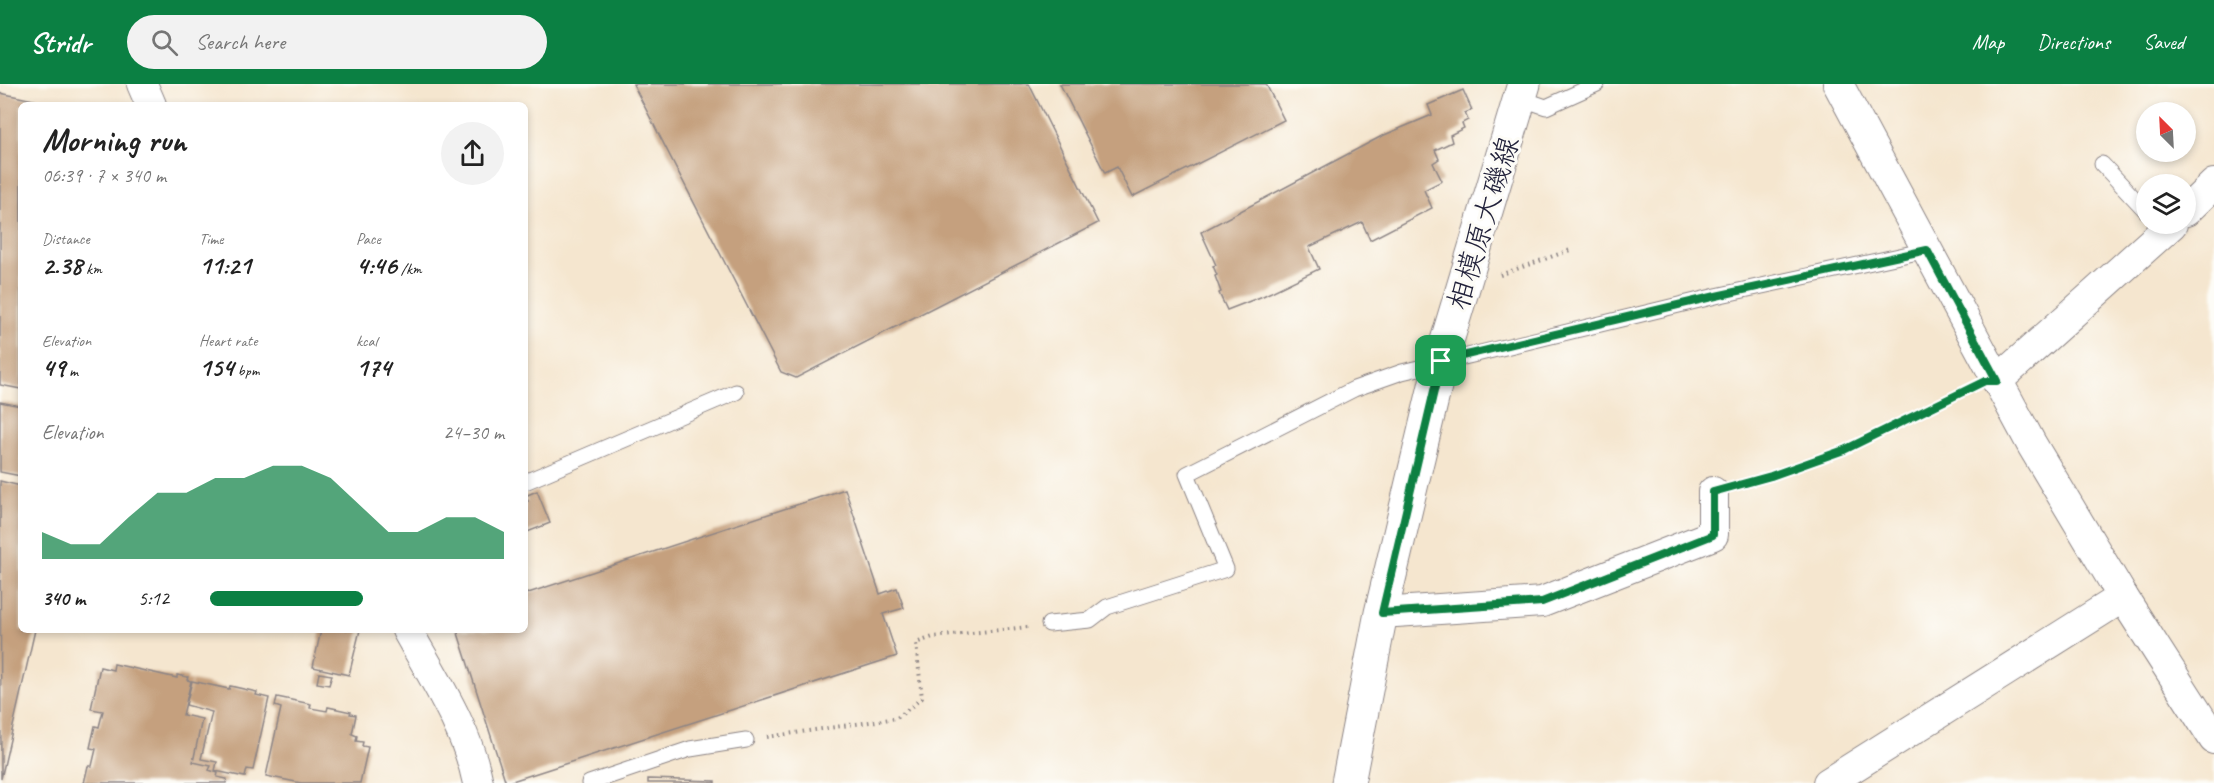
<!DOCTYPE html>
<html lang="en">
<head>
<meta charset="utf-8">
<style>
  :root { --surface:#fff; --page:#f2f2f2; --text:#222; --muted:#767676; --accent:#0b8043 }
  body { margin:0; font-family:Caveat,"Klee One",sans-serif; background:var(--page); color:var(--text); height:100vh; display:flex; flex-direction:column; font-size:22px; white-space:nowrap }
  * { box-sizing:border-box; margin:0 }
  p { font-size:20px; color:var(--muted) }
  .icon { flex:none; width:33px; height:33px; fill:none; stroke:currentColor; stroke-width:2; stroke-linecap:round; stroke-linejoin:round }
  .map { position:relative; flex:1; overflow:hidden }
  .sheet { position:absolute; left:18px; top:18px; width:510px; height:531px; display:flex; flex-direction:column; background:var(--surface); border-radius:9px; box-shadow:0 3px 9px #0003 }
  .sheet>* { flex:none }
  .needle { width:39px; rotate:336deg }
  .tools { position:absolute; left:2136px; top:18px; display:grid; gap:12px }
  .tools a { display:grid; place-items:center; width:60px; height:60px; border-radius:50%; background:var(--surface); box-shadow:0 3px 9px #0003; font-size:30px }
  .pin { position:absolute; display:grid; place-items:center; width:51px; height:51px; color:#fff; margin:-26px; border-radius:12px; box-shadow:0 3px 9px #0006 }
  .round { display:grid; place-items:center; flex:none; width:63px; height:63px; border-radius:32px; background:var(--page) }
  .overview { display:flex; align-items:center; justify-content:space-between; height:102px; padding:0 24px }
  h1 { font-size:33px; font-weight:800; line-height:45px }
  .figures { display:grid; grid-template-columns:repeat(3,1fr); gap:9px; height:102px; padding:6px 24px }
  .figures div { display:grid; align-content:center }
  .figures b { font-size:26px; font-weight:800 }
  .figures small { font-size:16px; font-weight:400 }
  .figures p { font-size:16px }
  .chart { height:168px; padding:12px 24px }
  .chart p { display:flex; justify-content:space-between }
  .chart svg { width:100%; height:108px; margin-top:6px; fill:var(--accent); opacity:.7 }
  ul { padding:0 24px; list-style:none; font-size:20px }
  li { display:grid; grid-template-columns:96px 72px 1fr; align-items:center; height:45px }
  li i { height:15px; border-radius:8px; background:var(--accent) }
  header { display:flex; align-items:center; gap:36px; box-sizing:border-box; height:84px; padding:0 30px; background:var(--accent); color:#fff }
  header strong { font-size:28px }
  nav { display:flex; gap:33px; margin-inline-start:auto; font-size:21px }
  .search { width:420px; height:54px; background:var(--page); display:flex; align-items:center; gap:15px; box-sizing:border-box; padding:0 21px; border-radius:33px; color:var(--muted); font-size:22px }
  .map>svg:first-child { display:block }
  .building { fill:#c5a07e }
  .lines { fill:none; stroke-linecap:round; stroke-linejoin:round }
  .service-casing { stroke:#8c8485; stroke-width:17 }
  .minor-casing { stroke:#8c8485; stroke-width:32 }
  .primary-casing { stroke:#8c8485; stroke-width:35 }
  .path { stroke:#8c8485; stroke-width:4; stroke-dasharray:1.5 4.5; stroke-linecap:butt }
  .service { stroke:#fff; stroke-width:15 }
  .minor { stroke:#fff; stroke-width:30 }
  .primary { stroke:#fff; stroke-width:33 }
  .route-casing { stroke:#fff; stroke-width:12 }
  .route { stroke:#0b8043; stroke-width:8 }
  .labels { text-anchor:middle; stroke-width:6; stroke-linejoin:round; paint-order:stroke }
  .street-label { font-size:30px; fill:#22223b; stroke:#fdfcf7 }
</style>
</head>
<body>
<header>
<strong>Stridr</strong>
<div class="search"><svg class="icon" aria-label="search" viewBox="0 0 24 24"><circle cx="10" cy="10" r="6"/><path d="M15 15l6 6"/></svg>Search here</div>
<nav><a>Map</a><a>Directions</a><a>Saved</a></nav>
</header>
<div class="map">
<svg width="2214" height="699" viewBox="0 0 2214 699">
  <rect width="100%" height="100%" fill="#fdfcf7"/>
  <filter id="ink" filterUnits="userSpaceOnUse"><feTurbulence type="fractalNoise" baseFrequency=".0167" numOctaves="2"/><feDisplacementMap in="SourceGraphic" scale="12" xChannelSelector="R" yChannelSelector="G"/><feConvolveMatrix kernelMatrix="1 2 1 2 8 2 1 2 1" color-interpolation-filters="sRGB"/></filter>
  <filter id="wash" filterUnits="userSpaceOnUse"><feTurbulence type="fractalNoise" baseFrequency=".008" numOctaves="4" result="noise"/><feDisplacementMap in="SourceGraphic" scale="24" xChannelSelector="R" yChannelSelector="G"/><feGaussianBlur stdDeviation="1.35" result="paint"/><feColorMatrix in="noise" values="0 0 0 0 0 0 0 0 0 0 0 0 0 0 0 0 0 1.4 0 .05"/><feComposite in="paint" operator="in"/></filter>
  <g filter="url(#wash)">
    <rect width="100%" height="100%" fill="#f5e6cf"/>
    <g id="blocks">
      <g class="building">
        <polygon points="633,0 1029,0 1098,139 796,294 781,288"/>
        <polygon points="1060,0 1266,0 1284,36 1132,113 1117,83 1105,89"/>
        <polygon points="1463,6 1472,26 1465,29 1468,36 1462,39 1464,44 1450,51 1452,58 1435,66 1439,75 1433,79 1442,97 1424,106 1432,124 1370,156 1362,138 1309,163 1319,185 1263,212 1227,226 1219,209 1221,208 1215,192 1217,191 1213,182 1216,181 1201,148 1382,52 1432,31 1428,21"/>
        <polygon points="0,9 52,20 21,21 21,305 0,301"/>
        <polygon points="0,318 21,322 21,392 0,388"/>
        <polygon points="0,397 21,402 21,546 35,546 1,695"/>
        <polygon points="845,405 880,510 897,504 904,524 883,530 897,572 506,699 457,546 525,546 525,510"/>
        <polygon points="537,407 550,439 525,449 525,418 528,417 525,412"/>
        <polygon points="321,546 360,546 349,591 313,583"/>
        <polygon points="114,580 177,594 177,591 188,593 187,596 191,597 183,631 202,635 193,678 211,682 209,686 218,689 217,693 227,695 226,699 84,699 88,682 92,682 96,665 90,664 95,642 99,643 103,627 91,625 100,583 113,586"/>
        <polygon points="319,589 332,591 329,601 317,599"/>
        <polygon points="192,597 229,605 230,602 257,608 256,611 269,614 253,686 247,685 245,693 215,687 217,678 201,675 212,628 186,621"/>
        <polygon points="277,613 311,620 310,624 327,627 328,623 351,628 350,630 356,631 352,650 357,652 356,657 363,658 362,662 368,663 360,699 301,699 266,692 281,624 275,622"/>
        <polygon points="648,695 715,697 715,699 648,699"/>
      </g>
    </g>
  </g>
  <g filter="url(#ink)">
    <use href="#blocks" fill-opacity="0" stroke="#8c8485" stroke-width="1.5"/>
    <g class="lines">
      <defs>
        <g id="service">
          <polyline points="1520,14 1546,23 1597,0"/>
          <polyline points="2102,80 2146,127"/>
          <polyline points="525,398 736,308"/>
          <polyline points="1049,540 1090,536 1107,523 1226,485 1187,390 1354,305 1402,288 1716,212 1927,166"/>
          <polyline points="589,699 690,665 746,656"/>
        </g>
        <g id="minor">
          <polyline points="142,0 151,21"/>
          <polyline points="1838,0 2032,361 2123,513 2214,655"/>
          <polyline points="2186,127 2214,100"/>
          <polyline points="1997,297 2172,140"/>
          <polyline points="1381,529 1542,518 1713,451 1713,408"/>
          <path d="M407,546C434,595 467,644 478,699"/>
          <polyline points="1828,699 2123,513"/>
        </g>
        <polyline id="primary" points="1348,699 1381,529 1441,277 1524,0"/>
      </defs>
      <use href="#service" class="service-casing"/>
      <use href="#minor" class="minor-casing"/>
      <use href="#primary" class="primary-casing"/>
      <g class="path">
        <polyline points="1500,191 1570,166"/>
        <polyline points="1743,400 1844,366 1968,306"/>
        <polyline points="767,653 897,634 922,614 916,559 933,553 1028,543"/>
      </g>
      <use href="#service" class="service"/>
      <use href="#minor" class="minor"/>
      <use href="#primary" class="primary"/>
    </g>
  </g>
  <g class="lines" filter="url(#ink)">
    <defs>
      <polygon id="route" points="1927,166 1997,297 1985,297 1844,366 1771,392 1713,408 1713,451 1542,518 1382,529 1441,277 1716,212"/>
    </defs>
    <use href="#route" class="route-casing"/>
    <use href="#route" class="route"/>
  </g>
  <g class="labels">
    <g class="street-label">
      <text transform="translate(1483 139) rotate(-73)" y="10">相模原大磯線</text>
    </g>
  </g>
</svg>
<div class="tools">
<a><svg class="needle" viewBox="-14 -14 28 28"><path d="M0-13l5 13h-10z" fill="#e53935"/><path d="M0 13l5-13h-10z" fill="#767676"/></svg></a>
<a><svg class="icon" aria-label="layers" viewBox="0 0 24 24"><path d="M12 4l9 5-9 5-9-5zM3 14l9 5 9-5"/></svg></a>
</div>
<div class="pin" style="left:1441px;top:277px;background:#1e9e55"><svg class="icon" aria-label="arrive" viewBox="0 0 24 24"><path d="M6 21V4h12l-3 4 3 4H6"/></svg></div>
<section class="sheet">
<div class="overview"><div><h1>Morning run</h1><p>06:39 · 7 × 340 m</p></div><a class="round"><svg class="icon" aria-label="share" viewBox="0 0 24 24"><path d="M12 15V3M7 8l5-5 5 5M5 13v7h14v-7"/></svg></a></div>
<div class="figures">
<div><p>Distance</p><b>2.38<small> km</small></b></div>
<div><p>Time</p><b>11:21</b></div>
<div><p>Pace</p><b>4:46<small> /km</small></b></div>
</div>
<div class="figures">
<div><p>Elevation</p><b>49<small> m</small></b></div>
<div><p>Heart rate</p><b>154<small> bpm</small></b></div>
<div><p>kcal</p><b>174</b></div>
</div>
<div class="chart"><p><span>Elevation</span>24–30 m</p>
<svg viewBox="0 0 160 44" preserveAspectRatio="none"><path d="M0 44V33L10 38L20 38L30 27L40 17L50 17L60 11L70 11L80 6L90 6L100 11L110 22L120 33L130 33L140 27L150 27L160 33V44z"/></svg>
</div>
<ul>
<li><b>340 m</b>5:12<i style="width:52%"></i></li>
</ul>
</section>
</div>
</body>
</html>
